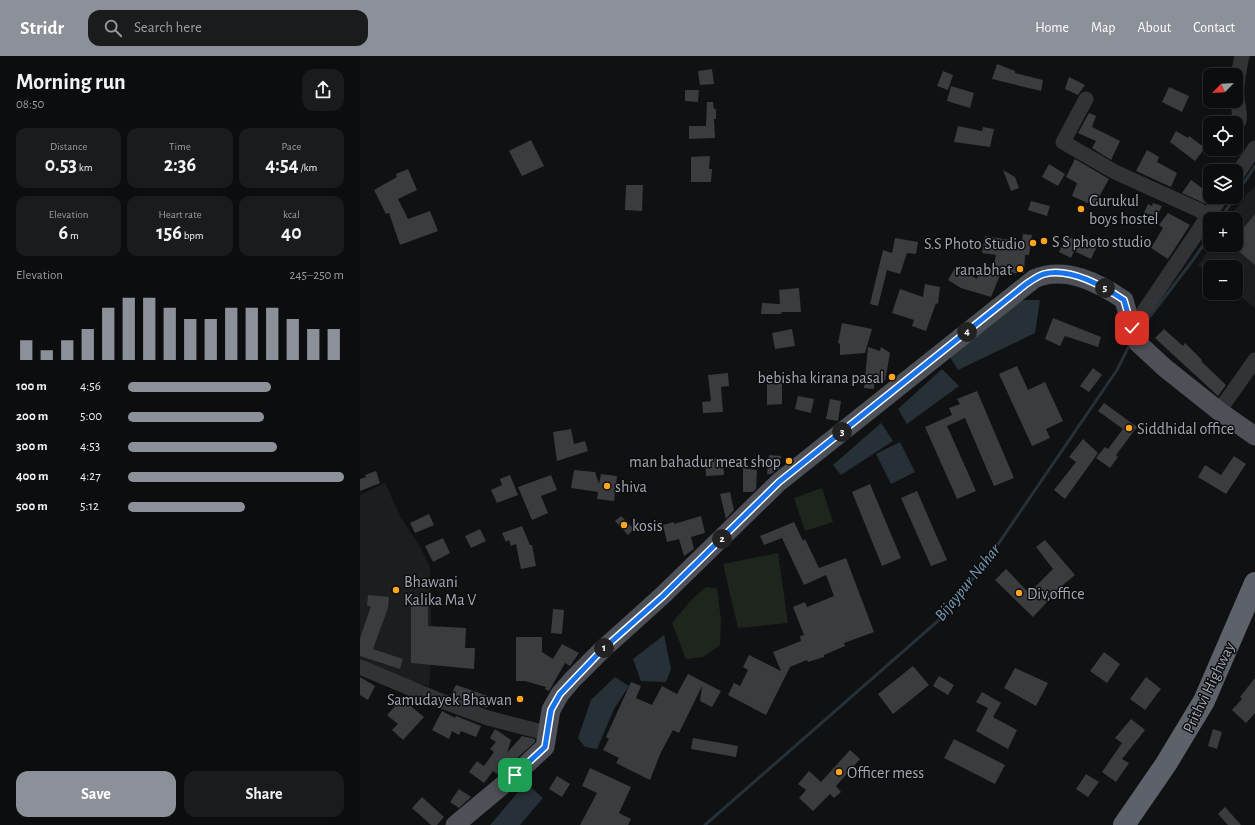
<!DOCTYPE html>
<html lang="en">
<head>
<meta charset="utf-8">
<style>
  :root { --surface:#0c0d0e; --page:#1a1b1c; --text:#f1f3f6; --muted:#9a9c9e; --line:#2c2d2e; --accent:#8c9099 }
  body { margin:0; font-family:"Alegreya Sans",sans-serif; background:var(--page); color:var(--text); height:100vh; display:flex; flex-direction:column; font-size:15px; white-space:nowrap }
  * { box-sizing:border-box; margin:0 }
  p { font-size:13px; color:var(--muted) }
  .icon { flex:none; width:22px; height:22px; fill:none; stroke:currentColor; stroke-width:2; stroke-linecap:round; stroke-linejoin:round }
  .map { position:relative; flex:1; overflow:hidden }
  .side { display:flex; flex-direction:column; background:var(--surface); width:360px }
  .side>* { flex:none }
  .needle { width:26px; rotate:245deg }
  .buttons { position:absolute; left:843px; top:12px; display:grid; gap:8px }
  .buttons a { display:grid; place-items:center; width:40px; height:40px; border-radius:8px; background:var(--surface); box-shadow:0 1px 3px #0004,0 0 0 1px var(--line); font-size:20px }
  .pin { position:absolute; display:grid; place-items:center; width:34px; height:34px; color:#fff; margin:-17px; border-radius:8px; box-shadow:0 2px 6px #0006 }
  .km { position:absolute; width:20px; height:20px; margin:-10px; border-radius:50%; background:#222; color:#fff; font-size:11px; line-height:20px; text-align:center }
  .round { display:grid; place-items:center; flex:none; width:42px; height:42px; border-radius:12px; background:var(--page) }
  .overview { display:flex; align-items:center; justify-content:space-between; height:68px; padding:0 16px }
  h1 { font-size:22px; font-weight:600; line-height:30px }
  .metrics { display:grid; grid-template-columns:repeat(3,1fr); gap:6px; height:68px; padding:4px 16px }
  .metrics div { display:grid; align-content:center; border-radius:10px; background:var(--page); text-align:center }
  .metrics b { font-size:20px; font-weight:600 }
  .metrics small { font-size:11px; font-weight:400 }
  .metrics p { font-size:11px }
  .chart { height:112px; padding:8px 16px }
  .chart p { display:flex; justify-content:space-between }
  .chart svg { width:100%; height:72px; margin-top:4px; stroke:var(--accent); stroke-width:6 }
  .primary-button { display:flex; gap:8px; margin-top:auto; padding:8px 16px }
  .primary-button a { flex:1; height:46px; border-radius:12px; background:var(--accent); color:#fff; font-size:16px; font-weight:600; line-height:46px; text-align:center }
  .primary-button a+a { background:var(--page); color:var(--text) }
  ul { padding:0 16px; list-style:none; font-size:13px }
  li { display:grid; grid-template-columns:64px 48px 1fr; align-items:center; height:30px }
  li i { height:10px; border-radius:5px; background:var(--accent) }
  header { display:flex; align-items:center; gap:24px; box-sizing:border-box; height:56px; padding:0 20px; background:var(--accent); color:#fff }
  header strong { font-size:19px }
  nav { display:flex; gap:22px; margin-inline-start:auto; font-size:14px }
  .search { width:280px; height:36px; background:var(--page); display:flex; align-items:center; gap:10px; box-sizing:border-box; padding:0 14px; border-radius:12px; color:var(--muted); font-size:15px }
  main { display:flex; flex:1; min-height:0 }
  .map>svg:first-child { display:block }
  .built { fill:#1c1d1f }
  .green { fill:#1d251d }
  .water { fill:#263037 }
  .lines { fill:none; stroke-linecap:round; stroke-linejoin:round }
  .stream { stroke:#263037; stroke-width:3 }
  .building { fill:#3a3c40 }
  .minor { stroke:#313337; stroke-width:15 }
  .major { stroke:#4d5057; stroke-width:19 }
  .highway { stroke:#5d6169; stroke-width:22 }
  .route-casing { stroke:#fff; stroke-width:8 }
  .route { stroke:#1a73e8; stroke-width:5 }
  .poi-dot { fill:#ffa61c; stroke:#0c0c0d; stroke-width:1.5 }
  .labels { text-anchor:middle; stroke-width:3; stroke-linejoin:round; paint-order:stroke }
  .poi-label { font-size:16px; fill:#a0a8b4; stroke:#0c0c0d; text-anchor:start }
  .street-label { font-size:16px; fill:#a0a8b4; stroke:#0c0c0d }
  .water-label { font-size:17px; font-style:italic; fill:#7499b3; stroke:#0c0c0d }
</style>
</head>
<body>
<header>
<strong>Stridr</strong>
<div class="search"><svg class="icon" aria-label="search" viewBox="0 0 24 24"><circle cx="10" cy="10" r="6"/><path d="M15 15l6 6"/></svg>Search here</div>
<nav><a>Home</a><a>Map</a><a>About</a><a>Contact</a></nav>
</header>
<main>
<section class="side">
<div class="overview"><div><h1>Morning run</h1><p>08:50</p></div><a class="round"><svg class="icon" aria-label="share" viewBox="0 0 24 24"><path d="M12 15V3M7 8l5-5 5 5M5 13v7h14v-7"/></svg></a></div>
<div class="metrics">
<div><p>Distance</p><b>0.53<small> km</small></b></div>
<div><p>Time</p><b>2:36</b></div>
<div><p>Pace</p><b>4:54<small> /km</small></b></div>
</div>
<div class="metrics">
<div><p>Elevation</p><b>6<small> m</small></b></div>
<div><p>Heart rate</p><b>156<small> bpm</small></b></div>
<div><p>kcal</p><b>40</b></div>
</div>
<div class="chart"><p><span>Elevation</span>245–250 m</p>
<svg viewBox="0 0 160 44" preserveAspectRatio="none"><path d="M5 44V32M15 44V38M25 44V32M35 44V25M45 44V12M55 44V6M65 44V6M75 44V12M85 44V19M95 44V19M105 44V12M115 44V12M125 44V12M135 44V19M145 44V25M155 44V25"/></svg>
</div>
<ul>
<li><b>100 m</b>4:56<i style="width:66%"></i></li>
<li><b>200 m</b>5:00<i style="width:63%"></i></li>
<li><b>300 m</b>4:53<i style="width:69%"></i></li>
<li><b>400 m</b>4:27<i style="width:100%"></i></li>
<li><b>500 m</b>5:12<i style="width:54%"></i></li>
</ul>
<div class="primary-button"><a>Save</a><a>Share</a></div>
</section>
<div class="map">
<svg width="895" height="769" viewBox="0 0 895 769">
  <rect width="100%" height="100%" fill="#101112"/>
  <g class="built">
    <polygon points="895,130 895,252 876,237 876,211 850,211 850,218 838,209 852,189 876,189 876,163 869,163 884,141"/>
    <polygon points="25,427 41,462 59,489 70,511 72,596 69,630 51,625 0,604 0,439"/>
  </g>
  <g class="green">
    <polygon points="462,432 473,466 445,475 434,442"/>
    <polygon points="418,497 428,567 378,572 363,508"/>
    <polygon points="346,531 357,532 361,564 360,589 343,601 326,603 312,567 333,542"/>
  </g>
  <g class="water">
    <polygon points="658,244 680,244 675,277 598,314 587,296"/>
    <polygon points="582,313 599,330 547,368 538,353"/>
    <polygon points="521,367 533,385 481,419 473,409"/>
    <polygon points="540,386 555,416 531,428 516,398"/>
    <polygon points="304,579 311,613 306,626 281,625 273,603"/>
    <polygon points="255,621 269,630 254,653 237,693 225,691 218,682 231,644"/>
    <polygon points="166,727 183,742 160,769 130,769"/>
  </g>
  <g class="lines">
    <g class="stream">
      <polyline points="876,139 895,110"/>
      <polyline points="860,163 875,141"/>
      <polyline points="788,263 833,204 850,179"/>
      <polyline points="345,769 587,557 630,500 757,314 769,290"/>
    </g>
  </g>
  <g class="building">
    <polygon points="637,8 655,15 655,17 683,24 681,35 632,23"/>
    <polygon points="352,13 354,28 340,29 338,15"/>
    <polygon points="583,15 593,19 588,34 577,30"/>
    <polygon points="709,21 725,29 718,39 705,33"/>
    <polygon points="591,30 614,37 610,52 587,45"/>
    <polygon points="809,31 829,40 822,56 802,46"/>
    <polygon points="325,34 339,34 338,46 325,45"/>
    <polygon points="347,46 353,46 354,53 356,53 356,63 354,63 355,82 329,83 329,70 346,70"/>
    <polygon points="729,57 736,60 732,71 760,85 751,104 732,92 736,85 718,77"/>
    <polygon points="598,70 622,75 623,71 634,73 630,91 594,86"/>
    <polygon points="816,75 828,82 829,80 845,92 835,105 810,86"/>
    <polygon points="171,84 184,110 162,120 149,95"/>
    <polygon points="787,94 799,101 797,106 817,117 811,131 776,115"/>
    <polygon points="350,100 349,113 352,113 351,126 331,126 331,101"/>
    <polygon points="715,103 749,123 734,150 712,140 717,127 706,121"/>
    <polygon points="689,108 705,118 698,130 682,121"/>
    <polygon points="48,113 57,134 38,143 48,163 70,155 78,175 40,189 29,157 26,158 14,134 37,121 36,118"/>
    <polygon points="643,114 655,121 659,132 651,135"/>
    <polygon points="831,124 850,138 850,141 846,148 822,137"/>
    <polygon points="266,129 283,129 282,155 265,154"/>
    <polygon points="671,145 690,150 687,160 668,154"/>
    <polygon points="793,147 802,150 797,160 784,157 788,148 792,150"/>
    <polygon points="808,157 830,169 808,203 791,192 803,172 799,169"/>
    <polygon points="895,158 895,209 876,193 876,181"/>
    <polygon points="663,178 672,179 669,199 665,199 664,217 650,217 650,219 641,217 631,241 601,232 588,224 596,210 617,223 620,215 631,219 636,199 622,197 625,180 657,185 662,185"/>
    <polygon points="707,180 723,188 726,181 738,188 731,203 714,195 711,202 699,196"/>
    <polygon points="535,182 558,186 556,198 547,197 540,218 527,214 518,250 510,248 523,194 532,197"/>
    <polygon points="565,228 580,231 578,248 576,247 566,275 552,270 554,264 532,257 540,233 563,241"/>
    <polygon points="439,232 441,256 422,256 421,258 401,258 402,247 420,248 419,234"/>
    <polygon points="693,262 741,281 738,291 705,280 700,290 685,283"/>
    <polygon points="482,267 512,273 505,297 480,299 480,288 478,287"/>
    <polygon points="432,273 435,290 415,293 412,277"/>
    <polygon points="804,273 823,290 825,287 842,304 841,305 866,329 858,340 795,282"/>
    <polygon points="508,291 520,295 521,291 530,297 525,325 515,317 514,333 504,332"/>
    <polygon points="657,310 668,334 685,326 703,365 686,373 690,382 672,390 639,318"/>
    <polygon points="733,312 742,319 729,336 720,330"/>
    <polygon points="368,317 369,330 361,331 363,356 343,357 342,346 351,345 348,319"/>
    <polygon points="422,327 422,348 407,349 407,328"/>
    <polygon points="617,335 654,422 634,430 605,362 587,370 616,435 597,443 565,371 592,359 589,352 600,348 597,343"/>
    <polygon points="438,340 454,343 451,357 435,353"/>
    <polygon points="470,343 481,345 478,365 466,363"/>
    <polygon points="744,347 777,371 756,399 758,401 750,412 736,402 745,391 748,393 763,373 738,355"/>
    <polygon points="211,373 214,388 225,385 228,395 197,405 193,376"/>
    <polygon points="723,383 738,397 705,443 694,434 716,406 709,401"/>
    <polygon points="409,399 421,400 420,412 411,418 407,418"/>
    <polygon points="874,400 886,408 866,438 838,421 845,409 861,419"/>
    <polygon points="363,402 364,419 346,420 345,403"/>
    <polygon points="383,412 397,414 396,433 393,436 383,436"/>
    <polygon points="214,414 235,416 239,428 241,418 257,420 254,445 237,443 238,436 211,432"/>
    <polygon points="16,415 20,427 0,435 0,423 6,421 5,419"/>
    <polygon points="150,419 158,439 137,447 131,434 142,429 140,423"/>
    <polygon points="191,419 197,434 181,440 188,457 172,464 158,431"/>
    <polygon points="510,428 541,502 522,510 492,436"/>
    <polygon points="557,435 587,504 571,510 541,442"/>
    <polygon points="370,436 374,454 366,463 360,438"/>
    <polygon points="69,458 74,469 55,477 50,467"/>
    <polygon points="261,460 274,473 268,479 255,465"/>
    <polygon points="341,460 345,477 331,481 334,493 324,500 319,483 307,486 303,469 314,466 314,468"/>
    <polygon points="434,466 443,485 445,483 459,512 486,502 514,576 484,587 485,590 464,599 464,601 448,606 447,604 430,611 406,659 368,639 374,627 380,630 388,614 383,611 389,599 421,615 413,596 441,585 440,580 444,579 433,551 445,546 447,551 474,540 466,519 444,529 422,482 404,489 400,480"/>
    <polygon points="162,470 170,489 172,489 176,510 161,513 156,488 151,490 149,484 146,486 142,477"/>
    <polygon points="120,473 126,485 111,492 105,480"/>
    <polygon points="83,482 90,497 73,506 65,490"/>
    <polygon points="685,484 715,519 704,528 673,561 635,524 646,513 669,537 693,513 676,491"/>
    <polygon points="8,539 29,541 28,552 13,593 43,603 40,613 0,600 0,582 11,550 7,550"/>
    <polygon points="68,541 68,570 106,572 105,592 115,592 114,613 51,607 51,542"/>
    <polygon points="193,553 204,554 202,578 191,577"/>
    <polygon points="156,581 182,581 182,596 193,603 202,588 219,597 210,610 205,607 189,635 185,633 186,631 165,625 156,625"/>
    <polygon points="744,596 760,608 747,627 730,615"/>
    <polygon points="553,610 569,629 533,658 518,638"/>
    <polygon points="655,612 688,627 676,650 644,632"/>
    <polygon points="328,618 361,635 352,651 340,645 342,630 319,677 313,674 301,696 290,724 256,707 259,702 243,694 249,683 246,681 271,626 281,630 276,642 292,649 302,630 317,638"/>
    <polygon points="579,620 594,629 588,639 573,630"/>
    <polygon points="0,621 15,630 8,644 0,639"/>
    <polygon points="786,621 801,633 785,654 770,643"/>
    <polygon points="895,622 895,657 886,667 872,654 882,643 880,641"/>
    <polygon points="96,629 131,641 127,652 91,639"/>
    <polygon points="622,636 641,647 633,661 657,674 648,693 616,675 628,652 616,646"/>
    <polygon points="42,643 64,661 43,684 32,674 38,668 27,659"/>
    <polygon points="82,655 95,662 96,660 121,670 116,681 101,675 99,679 92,675 89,683 72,674"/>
    <polygon points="771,663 785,674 762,703 769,707 756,726 742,716 762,687 755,682"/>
    <polygon points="135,673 151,684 147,697 162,680 175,683 175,686 144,714 141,712 137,718 133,715 124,727 109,716 117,705 124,710 134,696 130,693 136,686 130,682"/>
    <polygon points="853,673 862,676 857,693 848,690"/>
    <polygon points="333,682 378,690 376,701 331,693"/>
    <polygon points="594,683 645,709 635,728 584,702"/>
    <polygon points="490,694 500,703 476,730 481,736 474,742 470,738 453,755 439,742 446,734 438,728 449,715 461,726"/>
    <polygon points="230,712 271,731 259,757 271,763 268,769 220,769 237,737 222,730"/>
    <polygon points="726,718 739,726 728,741 716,733"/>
    <polygon points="197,720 210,728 202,741 189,733"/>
    <polygon points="99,733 111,741 99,752 90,746"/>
    <polygon points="62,741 84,761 77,769 71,769 52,752"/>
    <polygon points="865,751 881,769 868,769 858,758"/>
  </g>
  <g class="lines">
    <g class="minor">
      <polyline points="726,43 703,86 755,116 839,154 848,160"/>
      <path d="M879,65C881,57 877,49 877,40C876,26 879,14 882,0"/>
      <polyline points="876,120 895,92"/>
      <polyline points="772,273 861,141"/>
      <polyline points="859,355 895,304"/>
      <polyline points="0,611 76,643 128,662 186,677"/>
    </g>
    <path class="major" d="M95,769L155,719L185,691L191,654L200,638L213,623L242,594L303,539L419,426L674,223C705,209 739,227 764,244L772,273L778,287L805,312L859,355L895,380"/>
    <polyline class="highway" points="764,769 806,708 844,645 895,527"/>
  </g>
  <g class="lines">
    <defs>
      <path id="route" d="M155,719L185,691L191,654L200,638L242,594L303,540L419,426L665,229C671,225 677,220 684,218C710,211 743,230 764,244L772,272"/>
    </defs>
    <use href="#route" class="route-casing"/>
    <use href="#route" class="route"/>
  </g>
  <g class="poi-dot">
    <circle cx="721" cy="153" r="4"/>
    <circle cx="684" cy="185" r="4"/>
    <circle cx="673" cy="187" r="4"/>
    <circle cx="660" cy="213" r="4"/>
    <circle cx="532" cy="321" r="4"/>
    <circle cx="769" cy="372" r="4"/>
    <circle cx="429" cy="405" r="4"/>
    <circle cx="247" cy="430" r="4"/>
    <circle cx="264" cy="469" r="4"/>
    <circle cx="36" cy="534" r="4"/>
    <circle cx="659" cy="537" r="4"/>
    <circle cx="160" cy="643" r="4"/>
    <circle cx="479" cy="716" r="4"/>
  </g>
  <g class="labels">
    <g class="poi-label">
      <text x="729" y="150">Gurukul<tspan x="729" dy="18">boys hostel</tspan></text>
      <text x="692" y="191">S S photo studio</text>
      <text x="665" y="193" text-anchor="end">S.S Photo Studio</text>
      <text x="652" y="219" text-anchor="end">ranabhat</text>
      <text x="524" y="327" text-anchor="end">bebisha kirana pasal</text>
      <text x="777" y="378">Siddhidal office</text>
      <text x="421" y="411" text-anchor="end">man bahadur meat shop</text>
      <text x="255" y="436">shiva</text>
      <text x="272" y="475">kosis</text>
      <text x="44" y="531">Bhawani<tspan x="44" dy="18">Kalika Ma V</tspan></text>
      <text x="667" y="543">Div,office</text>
      <text x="152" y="649" text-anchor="end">Samudayek Bhawan</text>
      <text x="487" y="722">Officer mess</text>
    </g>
    <g class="street-label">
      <text transform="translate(848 631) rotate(-64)" y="6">Prithvi Highway</text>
    </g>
    <g class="water-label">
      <text transform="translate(607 526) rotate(-51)" y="6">Bijaypur Nahar</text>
    </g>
  </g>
</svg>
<div class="buttons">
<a><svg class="needle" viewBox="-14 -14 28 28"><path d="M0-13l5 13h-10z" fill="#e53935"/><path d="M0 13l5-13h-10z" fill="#9a9c9e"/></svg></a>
<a><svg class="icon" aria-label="locate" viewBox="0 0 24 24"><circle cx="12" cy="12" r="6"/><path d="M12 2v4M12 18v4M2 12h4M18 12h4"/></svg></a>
<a><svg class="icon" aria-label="layers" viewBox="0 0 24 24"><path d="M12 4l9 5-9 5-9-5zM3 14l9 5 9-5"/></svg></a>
<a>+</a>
<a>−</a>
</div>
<div class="pin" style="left:155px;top:719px;background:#1e9e55"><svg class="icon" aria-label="arrive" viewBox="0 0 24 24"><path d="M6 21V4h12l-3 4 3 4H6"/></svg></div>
<div class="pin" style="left:772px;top:272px;background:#d93025"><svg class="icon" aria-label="check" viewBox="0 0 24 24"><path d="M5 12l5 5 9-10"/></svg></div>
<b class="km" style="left:244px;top:592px">1</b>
<b class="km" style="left:362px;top:483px">2</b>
<b class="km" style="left:482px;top:376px">3</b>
<b class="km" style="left:607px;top:276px">4</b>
<b class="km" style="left:745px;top:232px">5</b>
</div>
</main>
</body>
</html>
